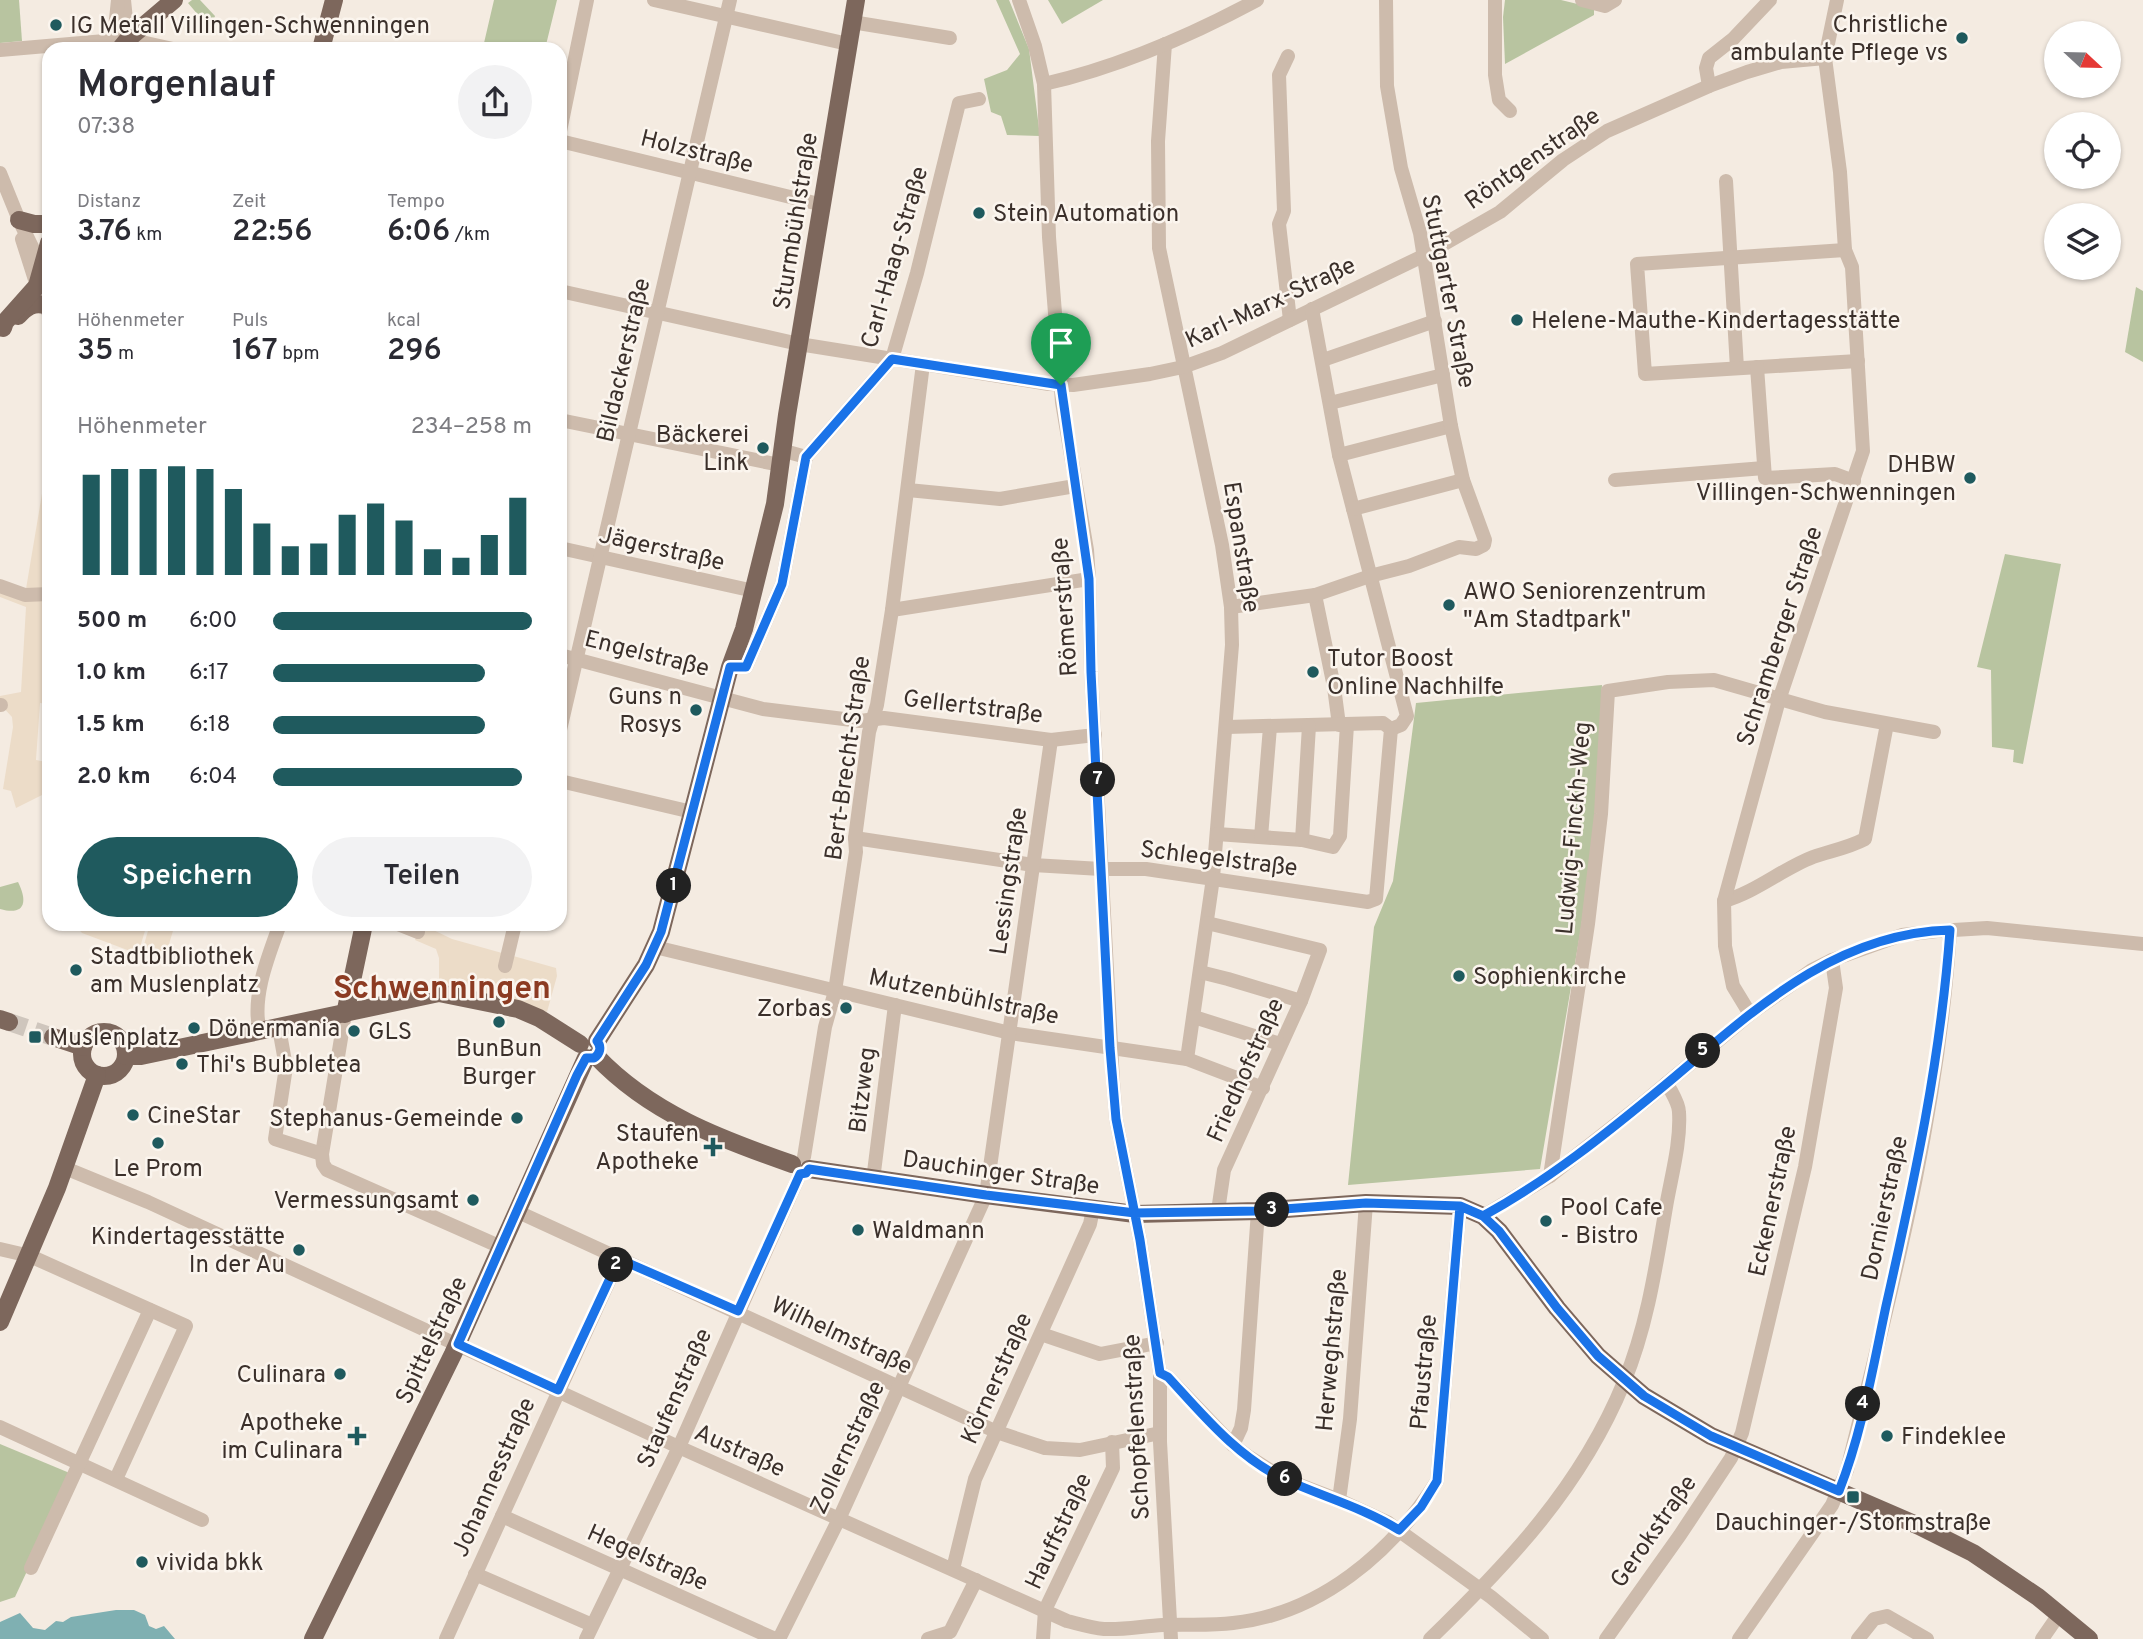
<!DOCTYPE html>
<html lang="de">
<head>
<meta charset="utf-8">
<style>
  :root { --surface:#fff; --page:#f2f2f3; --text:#2b2b33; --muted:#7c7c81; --accent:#1f5a5e }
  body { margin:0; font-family:Overpass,sans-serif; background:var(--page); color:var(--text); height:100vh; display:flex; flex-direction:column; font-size:26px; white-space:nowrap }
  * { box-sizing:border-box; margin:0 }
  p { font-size:23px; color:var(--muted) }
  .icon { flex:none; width:38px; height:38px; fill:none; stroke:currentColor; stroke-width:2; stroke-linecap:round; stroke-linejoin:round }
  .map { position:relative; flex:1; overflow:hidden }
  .panel { position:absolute; left:42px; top:42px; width:525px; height:889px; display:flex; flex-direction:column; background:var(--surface); border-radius:21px; box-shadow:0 2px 5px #0004 }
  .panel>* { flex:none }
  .needle { width:46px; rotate:112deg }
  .controls { position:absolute; left:2044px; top:21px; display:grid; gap:14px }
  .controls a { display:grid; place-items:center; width:77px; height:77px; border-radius:50%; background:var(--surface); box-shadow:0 2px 5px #0004; font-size:35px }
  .pin { position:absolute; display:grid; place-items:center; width:60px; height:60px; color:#fff; margin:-72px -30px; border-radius:50% 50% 50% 0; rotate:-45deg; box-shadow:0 0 7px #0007 }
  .pin .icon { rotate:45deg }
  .km { position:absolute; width:35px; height:35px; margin:-18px; border-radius:50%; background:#222; color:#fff; font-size:19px; line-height:35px; text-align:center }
  .round { display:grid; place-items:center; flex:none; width:74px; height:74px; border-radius:37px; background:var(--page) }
  .head { display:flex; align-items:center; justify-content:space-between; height:119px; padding:0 35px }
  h1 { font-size:38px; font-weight:600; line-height:52px }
  .stats { display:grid; grid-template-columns:repeat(3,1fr); gap:10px; height:119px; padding:7px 35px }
  .stats div { display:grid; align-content:center }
  .stats b { font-size:30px; font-weight:600 }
  .stats small { font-size:19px; font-weight:400 }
  .stats p { font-size:19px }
  .chart { height:196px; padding:14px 35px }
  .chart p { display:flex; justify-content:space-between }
  .chart svg { width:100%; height:126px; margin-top:7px; stroke:var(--accent); stroke-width:6 }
  .primary-button { display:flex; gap:14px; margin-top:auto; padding:14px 35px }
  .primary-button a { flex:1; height:80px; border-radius:42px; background:var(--accent); color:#fff; font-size:28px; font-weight:600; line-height:80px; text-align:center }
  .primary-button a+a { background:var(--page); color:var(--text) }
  ul { padding:0 35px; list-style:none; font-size:23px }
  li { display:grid; grid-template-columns:112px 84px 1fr; align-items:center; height:52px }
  li i { height:18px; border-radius:9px; background:var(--accent) }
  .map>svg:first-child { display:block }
  .green { fill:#b8c4a0 }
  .plaza { fill:#ecdcc8 }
  .water { fill:#7fb0b2 }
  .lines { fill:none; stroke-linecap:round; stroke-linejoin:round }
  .major-tunnel { stroke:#cfc6bd; stroke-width:18; stroke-dasharray:18 9; stroke-linecap:butt }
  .minor { stroke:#cdbbac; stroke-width:14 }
  .major { stroke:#7d675c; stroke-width:18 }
  .route-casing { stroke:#fff; stroke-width:14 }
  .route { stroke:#1a73e8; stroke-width:9 }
  .poi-dot { fill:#1f5a5e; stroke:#fbf5ee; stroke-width:2.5 }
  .labels { text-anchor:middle; stroke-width:5; stroke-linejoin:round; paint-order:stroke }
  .poi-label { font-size:24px; fill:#3b302b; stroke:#fbf5ee; text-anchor:start }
  .street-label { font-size:24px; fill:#3b302b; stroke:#fbf5ee }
  .district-label { font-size:32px; font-weight:bold; fill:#8c3b22; stroke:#fbf5ee }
</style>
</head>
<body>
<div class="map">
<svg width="2143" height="1639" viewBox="0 0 2143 1639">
  <rect width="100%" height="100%" fill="#f4ebe1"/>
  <g class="green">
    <polygon points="0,0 19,0 22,41 0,43"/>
    <polygon points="192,0 200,0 215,16 214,19 198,20 199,16 188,3"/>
    <polygon points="494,0 557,0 545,49 488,49 489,44 484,43"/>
    <polygon points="996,0 1009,0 1029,49 1040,136 1007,135 1001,116 991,112 984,79 1007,70 1020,54"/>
    <polygon points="1048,0 1103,0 1062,24"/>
    <polygon points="1505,0 1561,0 1594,8 1594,15 1505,64 1503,17"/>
    <polygon points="2136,287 2143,291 2143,362 2125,352"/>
    <polygon points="2005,554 2061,564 2023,764 2013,762 2014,750 1992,747 1991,670 1977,667"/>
    <polygon points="1602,685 1597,806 1581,928 1540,1169 1348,1185 1374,927 1393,881 1416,703"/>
    <path d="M18,882C28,902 25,916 0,909V887Z"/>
    <polygon points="0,1444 72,1474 15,1597 0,1602"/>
  </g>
  <g class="plaza">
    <polygon points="49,452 49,617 48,630 45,636 47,638 47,651 49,652 49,704 40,703 36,760 46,762 49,767 49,808 42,795 16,808 11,791 3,789 13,727 12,717 0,704 0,696 21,692 26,607 0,597 0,580 26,589"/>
    <polygon points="74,924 147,924 138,954 82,933"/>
    <polygon points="150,924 175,924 167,951 171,953 170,955 143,948"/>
    <polygon points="421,924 452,939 556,968 557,976 547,1012 518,1002 439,986 439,958 436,949 415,940"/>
  </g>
  <polygon class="water" points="116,1610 134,1610 145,1615 149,1626 156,1629 164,1626 175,1639 0,1639 0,1622 20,1613 33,1628 45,1630 56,1621 63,1622 71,1617"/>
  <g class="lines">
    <polyline class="major-tunnel" points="9,1022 53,1037"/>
    <g class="minor">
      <polyline points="124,0 128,39"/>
      <polyline points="654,0 848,44"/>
      <polyline points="1019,0 1035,46 1044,84 1049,237 1062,402 1087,550 1089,579 1091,672 1113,1082 1116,1119 1140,1240 1160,1373 1160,1442 1171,1639"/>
      <polyline points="1495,0 1495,75 1499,100 1510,111"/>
      <polyline points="1582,0 1605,6 1615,0"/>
      <polyline points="852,22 950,38"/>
      <polyline points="1165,44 1158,141 1159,248 1222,545 1231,607 1232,645 1213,878 1187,1059"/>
      <polyline points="113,48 118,0"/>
      <polyline points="0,50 128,39 173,49"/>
      <polyline points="1288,56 1279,75 1284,211 1279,224 1290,320"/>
      <path d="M1044,84C1119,67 1190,36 1257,0"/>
      <polyline points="1709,86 1706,68 1709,58 1733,39 1770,0"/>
      <polyline points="560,131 587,0"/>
      <polyline points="560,141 823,205"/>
      <polyline points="0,173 19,220 49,282"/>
      <polyline points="1726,181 1737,368"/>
      <polyline points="22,239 37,286 49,314"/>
      <polyline points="1845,250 1637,264 1645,374 1858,361"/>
      <polyline points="560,291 799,344 1049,384 1073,385 1150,374 1183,367 1222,353 1423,256 1500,212 1563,160 1607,131 1709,86 1747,72 1781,62 1825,58"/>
      <polyline points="1312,309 1339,455 1407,716 1401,725 1391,729"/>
      <polyline points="1323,360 1435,321"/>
      <polyline points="1757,367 1765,478 1835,474 1854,481"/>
      <polyline points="1330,403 1443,375"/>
      <polyline points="560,420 780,465"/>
      <polyline points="1339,455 1451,426"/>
      <polyline points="806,457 892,359 917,273 959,103 979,99"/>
      <polyline points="1615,480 1764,468"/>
      <polyline points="908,490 1000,499 1075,486"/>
      <polyline points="1353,509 1463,480"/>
      <polyline points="560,548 754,591"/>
      <polyline points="0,586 25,595 49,594"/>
      <polyline points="1315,595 1334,687 1339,725"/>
      <polyline points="1231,607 1315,595 1370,576 1409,566 1459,547 1476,549 1484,545 1485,540 1463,480 1451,426 1420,233 1401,168 1387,86 1386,0"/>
      <polyline points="892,610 1089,579"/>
      <polyline points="560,655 763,709 860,721 884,718 1051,740 1095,735"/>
      <polyline points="730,667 746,667 782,584 806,457 781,450"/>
      <polyline points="0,705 1,705"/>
      <polyline points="560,730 730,0"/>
      <polyline points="560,781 692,812"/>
      <polyline points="1217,834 1302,840 1333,847 1340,836 1347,725"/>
      <polyline points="1261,837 1270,727"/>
      <polyline points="855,838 1033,865 1101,869 1146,869 1368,902 1376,899 1391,729 1383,723 1227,727"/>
      <polyline points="1302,840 1309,726"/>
      <path d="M1724,901C1756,892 1782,869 1813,857C1830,851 1848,848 1865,839L1887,724"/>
      <polyline points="1207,923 1320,950 1301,1001 1224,1170 1218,1211"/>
      <polyline points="398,924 418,932"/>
      <polyline points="655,947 1010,1033 1187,1059 1263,1088"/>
      <polyline points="505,966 515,924"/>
      <polyline points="1200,972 1228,979 1301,1001"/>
      <polyline points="345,1014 322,1154 323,1164 327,1170 501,1247"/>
      <polyline points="1750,1014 1733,986 1725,946 1724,901 1779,700 1863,451 1852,267 1845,250 1840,172 1825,58 1837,0"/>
      <polyline points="1194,1017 1280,1044"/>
      <polyline points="279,1028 286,1067 275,1139 322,1154"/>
      <path d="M260,1032C251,998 268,957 280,924"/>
      <polyline points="804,1157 825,1027 835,991 856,852 855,838 869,732 877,705 892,610 923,364"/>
      <path d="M65,1168L148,1202L683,1449L1067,1621C1079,1624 1092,1628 1104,1629C1124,1630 1143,1626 1163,1625C1186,1624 1210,1626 1233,1623C1319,1614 1392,1553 1437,1481L1460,1206"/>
      <polyline points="1550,1176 1588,924 1601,814 1608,691 1668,682 1714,680 1825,712 1934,732"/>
      <polyline points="873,1180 895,1005"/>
      <polyline points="516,1211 997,1432 1045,1448 1080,1450 1160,1433"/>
      <polyline points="1483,1216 1550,1176 1643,1103 1750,1014 1812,970 1832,960 1902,935 1937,931 1987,928 2143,944"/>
      <polyline points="0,1249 30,1256 186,1326 116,1479"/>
      <polyline points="1041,1334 1100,1354 1157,1343"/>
      <polyline points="1160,1373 1168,1377 1233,1445 1249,1457 1284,1479 1339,1500 1387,1522 1491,1597 1542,1639"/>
      <polyline points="0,1427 202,1520"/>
      <polyline points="1233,1445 1241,1428 1244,1410 1258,1211"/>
      <polyline points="1339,1500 1350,1419 1366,1203"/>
      <polyline points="502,1516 775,1639"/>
      <polyline points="31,1568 150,1310"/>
      <polyline points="953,1569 975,1479 1090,1224 1093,1209"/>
      <polyline points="475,1574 592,1625"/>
      <polyline points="446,1639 619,1259"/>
      <polyline points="586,1639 679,1447 800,1174"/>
      <polyline points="779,1639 839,1519 986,1195 1051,740"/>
      <polyline points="928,1639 950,1632 976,1580"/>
      <polyline points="1043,1639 1045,1610 1113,1468 1112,1442"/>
      <path d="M1430,1639C1509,1562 1581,1487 1624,1382C1647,1327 1656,1266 1666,1207C1671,1177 1681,1143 1679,1112C1679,1103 1671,1092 1667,1083"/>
      <polyline points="1606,1639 1680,1535 1731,1458 1742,1433 1805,1167 1836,988 1832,960"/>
      <path d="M1739,1639L1832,1505L1847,1470C1891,1293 1939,1113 1950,930"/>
      <polyline points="1858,1639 1874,1619 1887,1616 1927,1639"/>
      <polyline points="2042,1639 2060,1613"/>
    </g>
    <g class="major">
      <polyline points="120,49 128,39 174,0"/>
      <polyline points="321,49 334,0"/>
      <polyline points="19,220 34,224 49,224"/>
      <path d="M18,316C26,307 33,302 45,305"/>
      <polyline points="3,328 5,322 37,286 49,243"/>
      <polyline points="345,1014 364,924"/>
      <polyline points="0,1019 9,1022"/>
      <circle cx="104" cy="1054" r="22"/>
      <polyline points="53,1037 83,1047"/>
      <polyline points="597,1041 646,965 661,932 730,667 744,629 775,504 787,415 856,0"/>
      <polyline points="126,1056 141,1056 439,993 518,1009 539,1018 580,1044"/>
      <path d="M596,1056C650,1113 720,1139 792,1164"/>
      <polyline points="809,1169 986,1195 1135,1214 1258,1211 1366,1203 1460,1206 1483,1216 1499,1231 1557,1308 1598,1356 1644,1396 1711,1436 1919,1526 1973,1553 2038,1597 2089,1639"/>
      <polyline points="0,1322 57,1188 97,1075"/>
      <polyline points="313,1639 453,1354 586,1058"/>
    </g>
  </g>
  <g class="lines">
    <defs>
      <path id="route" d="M1061,385L892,359L806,457L782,584L746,667H730L661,932L646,965L597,1041C602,1047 600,1054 594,1058H586L577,1075L458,1344L558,1390L619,1259L738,1311L800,1174L806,1173L809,1169L986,1195L1135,1213L1258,1211L1366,1203L1460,1206L1483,1216L1499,1231L1557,1308L1598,1356L1644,1396L1711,1436L1839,1491C1862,1433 1873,1367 1886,1306C1914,1182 1941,1058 1950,930C1832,933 1750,1014 1665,1085C1607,1133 1549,1180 1483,1216L1460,1206L1437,1481L1421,1507L1399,1530C1364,1508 1324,1497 1286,1480C1238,1458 1203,1415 1168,1377L1160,1373L1140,1240L1116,1119L1110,1048L1091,672L1089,579L1061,385"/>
    </defs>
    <use href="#route" class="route-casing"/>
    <use href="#route" class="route"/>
  </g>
  <g class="poi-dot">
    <circle cx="56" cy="25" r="7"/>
    <circle cx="1962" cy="38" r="7"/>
    <circle cx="979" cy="213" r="7"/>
    <circle cx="1517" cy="320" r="7"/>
    <circle cx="763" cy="448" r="7"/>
    <circle cx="1970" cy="478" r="7"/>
    <circle cx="1449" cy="605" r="7"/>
    <circle cx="1313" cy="672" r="7"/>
    <circle cx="696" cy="710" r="7"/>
    <circle cx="76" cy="970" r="7"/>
    <circle cx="1459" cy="976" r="7"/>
    <circle cx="846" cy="1008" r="7"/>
    <circle cx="499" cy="1022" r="7"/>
    <circle cx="194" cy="1028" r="7"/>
    <circle cx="354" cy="1031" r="7"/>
    <rect x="28" y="1030" width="14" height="14" rx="3.5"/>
    <circle cx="182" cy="1064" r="7"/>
    <circle cx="133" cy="1115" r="7"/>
    <circle cx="517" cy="1118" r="7"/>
    <circle cx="158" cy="1143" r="7"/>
    <path d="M709.5 1136.5h7v7h7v7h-7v7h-7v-7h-7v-7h7z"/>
    <circle cx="473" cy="1200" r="7"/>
    <circle cx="1546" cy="1221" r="7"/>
    <circle cx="858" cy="1230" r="7"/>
    <circle cx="299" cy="1250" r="7"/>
    <circle cx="340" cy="1374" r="7"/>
    <path d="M353.5 1425.5h7v7h7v7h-7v7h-7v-7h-7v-7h7z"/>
    <circle cx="1887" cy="1436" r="7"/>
    <rect x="1846" y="1490" width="14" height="14" rx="3.5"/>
    <circle cx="142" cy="1562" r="7"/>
  </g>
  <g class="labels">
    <g class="poi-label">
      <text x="1948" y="32" text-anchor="end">Christliche<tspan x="1948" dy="28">ambulante Pflege vs</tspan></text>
      <text x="70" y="33">IG Metall Villingen-Schwenningen</text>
      <text x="993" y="221">Stein Automation</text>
      <text x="1531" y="328">Helene-Mauthe-Kindertagesstätte</text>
      <text x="749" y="442" text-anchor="end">Bäckerei<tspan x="749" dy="28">Link</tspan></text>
      <text x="1956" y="472" text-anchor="end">DHBW<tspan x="1956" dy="28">Villingen-Schwenningen</tspan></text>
      <text x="1463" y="599">AWO Seniorenzentrum<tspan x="1463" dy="28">"Am Stadtpark"</tspan></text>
      <text x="1327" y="666">Tutor Boost<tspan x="1327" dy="28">Online Nachhilfe</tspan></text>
      <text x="682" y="704" text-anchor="end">Guns n<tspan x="682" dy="28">Rosys</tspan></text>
      <text x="90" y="964">Stadtbibliothek<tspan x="90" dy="28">am Muslenplatz</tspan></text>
      <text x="1473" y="984">Sophienkirche</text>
      <text x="832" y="1016" text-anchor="end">Zorbas</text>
      <text x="208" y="1036">Dönermania</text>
      <text x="368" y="1039">GLS</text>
      <text x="49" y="1045">Muslenplatz</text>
      <text x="499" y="1056" text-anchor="middle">BunBun<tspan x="499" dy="28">Burger</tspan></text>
      <text x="196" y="1072">Thi's Bubbletea</text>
      <text x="147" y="1123">CineStar</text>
      <text x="503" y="1126" text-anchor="end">Stephanus-Gemeinde</text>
      <text x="699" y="1141" text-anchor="end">Staufen<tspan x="699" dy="28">Apotheke</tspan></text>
      <text x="158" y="1176" text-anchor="middle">Le Prom</text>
      <text x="459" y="1208" text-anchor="end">Vermessungsamt</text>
      <text x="1560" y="1215">Pool Cafe<tspan x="1560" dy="28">- Bistro</tspan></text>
      <text x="872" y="1238">Waldmann</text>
      <text x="285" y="1244" text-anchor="end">Kindertagesstätte<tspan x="285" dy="28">In der Au</tspan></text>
      <text x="326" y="1382" text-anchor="end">Culinara</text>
      <text x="343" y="1430" text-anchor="end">Apotheke<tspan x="343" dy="28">im Culinara</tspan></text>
      <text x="1901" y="1444">Findeklee</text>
      <text x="1853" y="1530" text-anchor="middle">Dauchinger-/Stormstraße</text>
      <text x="156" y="1570">vivida bkk</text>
    </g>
    <g class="street-label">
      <text transform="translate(697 151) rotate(14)" y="8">Holzstraße</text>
      <text transform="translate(1532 158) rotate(-35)" y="8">Röntgenstraße</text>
      <text transform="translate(795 221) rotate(-81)" y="8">Sturmbühlstraße</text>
      <text transform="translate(894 257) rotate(-74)" y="8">Carl-Haag-Straße</text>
      <text transform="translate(1449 291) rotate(79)" y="8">Stuttgarter Straße</text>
      <text transform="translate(1270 302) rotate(-25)" y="8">Karl-Marx-Straße</text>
      <text transform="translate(623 360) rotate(-77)" y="8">Bildackerstraße</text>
      <text transform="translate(1242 547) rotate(81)" y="8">Espanstraße</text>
      <text transform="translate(662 548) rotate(13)" y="8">Jägerstraße</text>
      <text transform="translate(1064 607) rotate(-94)" y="8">Römerstraße</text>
      <text transform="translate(1779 636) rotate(-72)" y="8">Schramberger Straße</text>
      <text transform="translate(647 653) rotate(14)" y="8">Engelstraße</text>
      <text transform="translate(973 706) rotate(7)" y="8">Gellertstraße</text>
      <text transform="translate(847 758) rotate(-82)" y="8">Bert-Brecht-Straße</text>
      <text transform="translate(1573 828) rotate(-85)" y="8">Ludwig-Finckh-Weg</text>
      <text transform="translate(1219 858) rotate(7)" y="8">Schlegelstraße</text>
      <text transform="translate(1008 881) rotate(-82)" y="8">Lessingstraße</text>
      <text transform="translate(964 996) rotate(12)" y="8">Mutzenbühlstraße</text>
      <text transform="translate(1245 1070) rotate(-66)" y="8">Friedhofstraße</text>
      <text transform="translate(862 1090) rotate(-83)" y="8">Bitzweg</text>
      <text transform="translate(1001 1172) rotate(8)" y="8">Dauchinger Straße</text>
      <text transform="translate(1772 1201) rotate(-78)" y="8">Eckenerstraße</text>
      <text transform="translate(1884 1208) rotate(-78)" y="8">Dornierstraße</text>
      <text transform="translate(842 1335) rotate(25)" y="8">Wilhelmstraße</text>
      <text transform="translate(431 1340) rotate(-65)" y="8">Spittelstraße</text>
      <text transform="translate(1331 1350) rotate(-85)" y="8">Herweghstraße</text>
      <text transform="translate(1423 1372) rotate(-85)" y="8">Pfaustraße</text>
      <text transform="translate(996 1378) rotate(-66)" y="8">Körnerstraße</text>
      <text transform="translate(674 1398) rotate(-66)" y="8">Staufenstraße</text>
      <text transform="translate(1136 1427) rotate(-93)" y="8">Schopfelenstraße</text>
      <text transform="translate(847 1447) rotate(-65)" y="8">Zollernstraße</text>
      <text transform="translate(740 1450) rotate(24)" y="8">Austraße</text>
      <text transform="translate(493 1477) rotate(-66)" y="8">Johannesstraße</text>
      <text transform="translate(1058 1531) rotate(-65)" y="8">Hauffstraße</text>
      <text transform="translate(1653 1531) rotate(-55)" y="8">Gerokstraße</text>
      <text transform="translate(648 1557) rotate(24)" y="8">Hegelstraße</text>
    </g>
    <g class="district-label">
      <text x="442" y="998">Schwenningen</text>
    </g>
  </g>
</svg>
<div class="controls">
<a><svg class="needle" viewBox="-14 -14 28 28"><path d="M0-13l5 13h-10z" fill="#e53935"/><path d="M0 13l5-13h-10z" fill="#7c7c81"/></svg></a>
<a><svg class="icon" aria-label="locate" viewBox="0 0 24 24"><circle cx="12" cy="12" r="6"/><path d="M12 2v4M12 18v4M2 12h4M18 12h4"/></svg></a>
<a><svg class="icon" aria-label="layers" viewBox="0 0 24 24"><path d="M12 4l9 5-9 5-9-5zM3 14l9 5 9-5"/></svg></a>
</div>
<div class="pin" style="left:1061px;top:385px;background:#1e9e55"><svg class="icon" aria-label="arrive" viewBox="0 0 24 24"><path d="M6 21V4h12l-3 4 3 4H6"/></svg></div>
<b class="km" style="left:674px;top:886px">1</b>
<b class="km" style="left:616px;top:1265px">2</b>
<b class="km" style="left:1272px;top:1210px">3</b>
<b class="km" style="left:1863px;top:1404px">4</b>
<b class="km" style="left:1703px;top:1051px">5</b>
<b class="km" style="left:1285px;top:1479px">6</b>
<b class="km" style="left:1098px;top:780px">7</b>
<section class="panel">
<div class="head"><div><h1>Morgenlauf</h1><p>07:38</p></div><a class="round"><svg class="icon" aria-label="share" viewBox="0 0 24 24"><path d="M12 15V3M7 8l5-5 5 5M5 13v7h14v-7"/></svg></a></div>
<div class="stats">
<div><p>Distanz</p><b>3.76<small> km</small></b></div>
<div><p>Zeit</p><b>22:56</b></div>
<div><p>Tempo</p><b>6:06<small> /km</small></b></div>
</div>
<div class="stats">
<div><p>Höhenmeter</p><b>35<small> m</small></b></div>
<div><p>Puls</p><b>167<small> bpm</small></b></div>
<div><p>kcal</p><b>296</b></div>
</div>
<div class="chart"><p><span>Höhenmeter</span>234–258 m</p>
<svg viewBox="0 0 160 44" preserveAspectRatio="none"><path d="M5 44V9M15 44V7M25 44V7M35 44V6M45 44V7M55 44V14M65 44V26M75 44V34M85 44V33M95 44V23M105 44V19M115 44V25M125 44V35M135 44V38M145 44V30M155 44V17"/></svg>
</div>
<ul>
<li><b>500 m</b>6:00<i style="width:100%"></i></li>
<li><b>1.0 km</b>6:17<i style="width:82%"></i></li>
<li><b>1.5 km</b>6:18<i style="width:82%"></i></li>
<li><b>2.0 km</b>6:04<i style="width:96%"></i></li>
</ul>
<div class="primary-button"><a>Speichern</a><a>Teilen</a></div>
</section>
</div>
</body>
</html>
